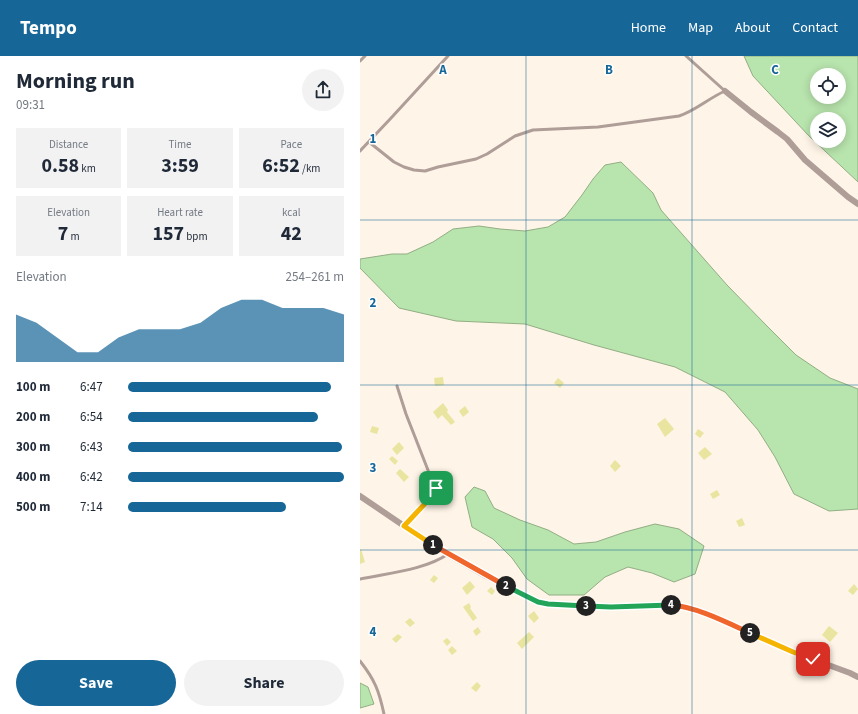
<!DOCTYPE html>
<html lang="en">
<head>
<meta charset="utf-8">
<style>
  :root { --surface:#fff; --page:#f2f2f3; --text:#1f2937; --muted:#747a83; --accent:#166698 }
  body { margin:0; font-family:"Source Sans 3",sans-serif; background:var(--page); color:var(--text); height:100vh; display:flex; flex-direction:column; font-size:15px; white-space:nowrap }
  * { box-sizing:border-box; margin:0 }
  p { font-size:13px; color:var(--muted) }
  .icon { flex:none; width:22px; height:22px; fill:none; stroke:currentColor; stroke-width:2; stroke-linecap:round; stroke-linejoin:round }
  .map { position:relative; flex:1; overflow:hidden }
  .details { display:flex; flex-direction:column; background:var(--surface); width:360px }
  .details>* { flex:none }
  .fabs { position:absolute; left:450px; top:12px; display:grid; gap:8px }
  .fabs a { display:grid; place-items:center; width:36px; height:36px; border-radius:50%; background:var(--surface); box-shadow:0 2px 10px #0003; font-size:20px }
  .pin { position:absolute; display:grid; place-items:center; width:34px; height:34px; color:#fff; margin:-17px; border-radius:8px; box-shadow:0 2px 6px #0006 }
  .km { position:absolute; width:20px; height:20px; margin:-10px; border-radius:50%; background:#222; color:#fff; font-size:11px; line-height:20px; text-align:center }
  .round { display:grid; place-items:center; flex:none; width:42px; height:42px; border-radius:21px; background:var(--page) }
  .summary { display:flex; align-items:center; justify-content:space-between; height:68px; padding:0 16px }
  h1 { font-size:22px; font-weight:700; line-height:30px }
  .stats { display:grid; grid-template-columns:repeat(3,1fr); gap:6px; height:68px; padding:4px 16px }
  .stats div { display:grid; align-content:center; border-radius:0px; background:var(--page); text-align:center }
  .stats b { font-size:20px; font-weight:700 }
  .stats small { font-size:11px; font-weight:400 }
  .stats p { font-size:11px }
  .chart { height:112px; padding:8px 16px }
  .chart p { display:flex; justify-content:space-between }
  .chart svg { width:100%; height:72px; margin-top:4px; fill:var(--accent); opacity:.7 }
  .cta { display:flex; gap:8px; margin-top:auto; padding:8px 16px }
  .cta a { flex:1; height:46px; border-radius:24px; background:var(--accent); color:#fff; font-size:16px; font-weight:700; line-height:46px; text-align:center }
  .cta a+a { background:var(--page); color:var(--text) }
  ul { padding:0 16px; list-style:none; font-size:13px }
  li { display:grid; grid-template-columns:64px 48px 1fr; align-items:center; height:30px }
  li i { height:10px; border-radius:5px; background:var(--accent) }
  header { display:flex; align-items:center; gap:24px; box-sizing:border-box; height:56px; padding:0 20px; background:var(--accent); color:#fff }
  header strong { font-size:19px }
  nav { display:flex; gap:22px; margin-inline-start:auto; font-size:14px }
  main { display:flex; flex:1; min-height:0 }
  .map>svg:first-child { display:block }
  .water { fill:#b8e4ad; stroke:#92ae84; fill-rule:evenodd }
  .building { fill:#e9e5a0 }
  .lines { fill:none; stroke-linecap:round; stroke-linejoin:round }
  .lane { stroke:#af9d98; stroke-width:3 }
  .street { stroke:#af9d98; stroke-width:6 }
  .split-1-casing { stroke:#fff; stroke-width:8 }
  .split-2-casing { stroke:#fff; stroke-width:8 }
  .split-3-casing { stroke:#fff; stroke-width:8 }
  .split-4-casing { stroke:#fff; stroke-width:8 }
  .split-5-casing { stroke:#fff; stroke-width:8 }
  .split-6-casing { stroke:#fff; stroke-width:8 }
  .split-1 { stroke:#f5b400; stroke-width:5 }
  .split-2 { stroke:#f0652b; stroke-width:5 }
  .split-3 { stroke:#22a559; stroke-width:5 }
  .split-4 { stroke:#22a559; stroke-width:5 }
  .split-5 { stroke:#f0652b; stroke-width:5 }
  .split-6 { stroke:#f5b400; stroke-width:5 }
  .grid { fill:none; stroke:#166698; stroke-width:1; stroke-opacity:0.55 }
  .grid-label { font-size:13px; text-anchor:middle; font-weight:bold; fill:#166698; stroke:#fff; stroke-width:3; stroke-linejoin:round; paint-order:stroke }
</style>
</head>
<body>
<header>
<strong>Tempo</strong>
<nav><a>Home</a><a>Map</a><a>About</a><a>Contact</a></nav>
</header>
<main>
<section class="details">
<div class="summary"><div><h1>Morning run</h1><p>09:31</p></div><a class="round"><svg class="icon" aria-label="share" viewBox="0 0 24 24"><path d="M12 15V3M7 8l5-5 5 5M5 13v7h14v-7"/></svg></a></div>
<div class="stats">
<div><p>Distance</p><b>0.58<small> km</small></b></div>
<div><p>Time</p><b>3:59</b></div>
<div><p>Pace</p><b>6:52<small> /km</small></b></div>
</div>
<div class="stats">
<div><p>Elevation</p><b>7<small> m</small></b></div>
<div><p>Heart rate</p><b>157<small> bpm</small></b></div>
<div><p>kcal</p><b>42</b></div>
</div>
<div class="chart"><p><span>Elevation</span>254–261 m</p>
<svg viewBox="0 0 160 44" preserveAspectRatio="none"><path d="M0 44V15L10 20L20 29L30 38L40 38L50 29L60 24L70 24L80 24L90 20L100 11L110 6L120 6L130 11L140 11L150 11L160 15V44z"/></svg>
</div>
<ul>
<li><b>100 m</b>6:47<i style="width:94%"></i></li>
<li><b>200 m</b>6:54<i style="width:88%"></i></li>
<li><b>300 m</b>6:43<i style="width:99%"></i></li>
<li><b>400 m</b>6:42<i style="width:100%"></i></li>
<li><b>500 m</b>7:14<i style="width:73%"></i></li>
</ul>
<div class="cta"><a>Save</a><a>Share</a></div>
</section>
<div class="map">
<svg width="498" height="658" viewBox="0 0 498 658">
  <rect width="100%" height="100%" fill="#fef4e7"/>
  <g class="water">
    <path d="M384,0H498V126L449,80L393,20ZM457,19H479V41H457ZM457,63H479V85H457Z"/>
    <polygon points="261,106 293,137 301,154 367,229 406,269 436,299 470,322 498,333 498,453 469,455 434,438 415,401 398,374 365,336 315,311 234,289 165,268 96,265 39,252 0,212 0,203 32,198 47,198 73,186 93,173 119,170 140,173 165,175 188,171 205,161 222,139 233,123 245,109"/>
    <polygon points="114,431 125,435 134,452 160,464 188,474 214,488 236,486 265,476 295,468 319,473 344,490 335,518 314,526 292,517 268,511 245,521 224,539 189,539 167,523 152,502 133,483 112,471 105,441"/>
    <polygon points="0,627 8,631 14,648 0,652"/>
  </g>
  <g class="building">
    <polygon points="83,321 84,329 75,330 74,322"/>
    <polygon points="198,322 204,327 200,332 194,327"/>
    <polygon points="83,347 88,354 87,356 95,366 91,369 82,359 78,363 73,356"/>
    <polygon points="105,350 109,356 103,361 99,355"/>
    <polygon points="305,362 314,373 305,381 297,368"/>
    <polygon points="12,370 19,372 17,378 10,376"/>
    <polygon points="338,373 344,377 340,382 335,378"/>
    <polygon points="39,386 44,392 37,399 32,393"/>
    <polygon points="345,391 352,398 344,404 338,397"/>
    <polygon points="32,400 38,405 35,409 29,403"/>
    <polygon points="255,404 261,410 255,416 250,410"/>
    <polygon points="40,413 49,421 44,426 36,417"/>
    <polygon points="357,434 360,439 353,443 350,438"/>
    <polygon points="382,462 385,469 379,471 376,465"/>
    <polygon points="1,493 5,506 0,508 0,494"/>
    <polygon points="74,519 78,522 74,527 70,524"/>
    <polygon points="110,525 115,531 107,539 102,532"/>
    <polygon points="494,528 498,533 493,539 488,535"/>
    <polygon points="131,531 135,535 132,539 127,535"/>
    <polygon points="109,547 111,551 110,552 117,562 113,565 103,551"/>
    <polygon points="174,555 179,562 174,567 168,560"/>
    <polygon points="50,562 55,567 50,571 45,566"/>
    <polygon points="469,570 478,577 470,586 462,579"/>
    <polygon points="118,571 121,576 116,580 113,575"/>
    <polygon points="169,576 174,581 162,593 157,587"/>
    <polygon points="38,578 42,581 36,587 32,583"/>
    <polygon points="87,582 91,586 87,590 83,585"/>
    <polygon points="92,590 97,595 92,599 88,594"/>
    <polygon points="117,626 121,630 116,636 111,632"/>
  </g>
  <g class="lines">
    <g class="lane">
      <polyline points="0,5 5,0"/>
      <path d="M9,86L34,106L44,111L54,114L65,115L78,111L116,103L127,98L155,80L173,74L238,71L319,60C335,55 349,42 365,35L326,0"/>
      <polyline points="0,95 32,61 88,0"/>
      <polyline points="37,330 46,358 75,432 74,437 44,470"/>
      <path d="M0,523C28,517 65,514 88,498"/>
      <path d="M0,605C15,624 19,635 24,658"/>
    </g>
    <g class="street">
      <polyline points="365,35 391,56 418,76 427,83 445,104 488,141 498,148"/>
      <polyline points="0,440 75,491 124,519 178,546 188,548 251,551 317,549 334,554 373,569 433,596 490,617 498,621"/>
    </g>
  </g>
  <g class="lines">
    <defs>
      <polyline id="split-1" points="73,489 44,470 74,438 76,432"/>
      <polyline id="split-2" points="73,489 146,530"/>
      <polyline id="split-3" points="146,530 178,546 188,548 226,550"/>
      <polyline id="split-4" points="226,550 251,551 311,549"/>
      <path id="split-5" d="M311,549C334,550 368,567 390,577"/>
      <polyline id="split-6" points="390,577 433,596 453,603"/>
    </defs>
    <use href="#split-1" class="split-1-casing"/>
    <use href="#split-2" class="split-2-casing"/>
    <use href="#split-3" class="split-3-casing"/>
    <use href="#split-4" class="split-4-casing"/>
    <use href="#split-5" class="split-5-casing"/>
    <use href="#split-6" class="split-6-casing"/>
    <use href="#split-1" class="split-1"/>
    <use href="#split-2" class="split-2"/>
    <use href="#split-3" class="split-3"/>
    <use href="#split-4" class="split-4"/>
    <use href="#split-5" class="split-5"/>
    <use href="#split-6" class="split-6"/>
  </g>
  <path class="grid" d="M166,0V658M332,0V658M0,164H498M0,329H498M0,494H498"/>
  <g class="grid-label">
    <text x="83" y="18">A</text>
    <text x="249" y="18">B</text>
    <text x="415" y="18">C</text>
    <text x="13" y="87">1</text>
    <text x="13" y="251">2</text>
    <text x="13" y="416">3</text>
    <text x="13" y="580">4</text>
  </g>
</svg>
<div class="fabs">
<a><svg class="icon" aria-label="locate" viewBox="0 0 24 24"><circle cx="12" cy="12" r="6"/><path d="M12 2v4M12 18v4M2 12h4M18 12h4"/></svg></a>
<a><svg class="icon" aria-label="layers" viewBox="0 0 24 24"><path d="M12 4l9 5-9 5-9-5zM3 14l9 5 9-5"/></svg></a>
</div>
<div class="pin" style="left:76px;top:432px;background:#1e9e55"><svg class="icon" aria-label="arrive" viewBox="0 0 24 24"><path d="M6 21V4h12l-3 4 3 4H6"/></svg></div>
<div class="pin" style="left:453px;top:603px;background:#d93025"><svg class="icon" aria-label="check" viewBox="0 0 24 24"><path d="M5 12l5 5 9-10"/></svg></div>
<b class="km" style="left:73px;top:489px">1</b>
<b class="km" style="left:146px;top:530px">2</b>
<b class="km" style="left:226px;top:550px">3</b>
<b class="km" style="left:311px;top:549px">4</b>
<b class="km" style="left:390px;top:577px">5</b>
</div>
</main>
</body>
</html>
